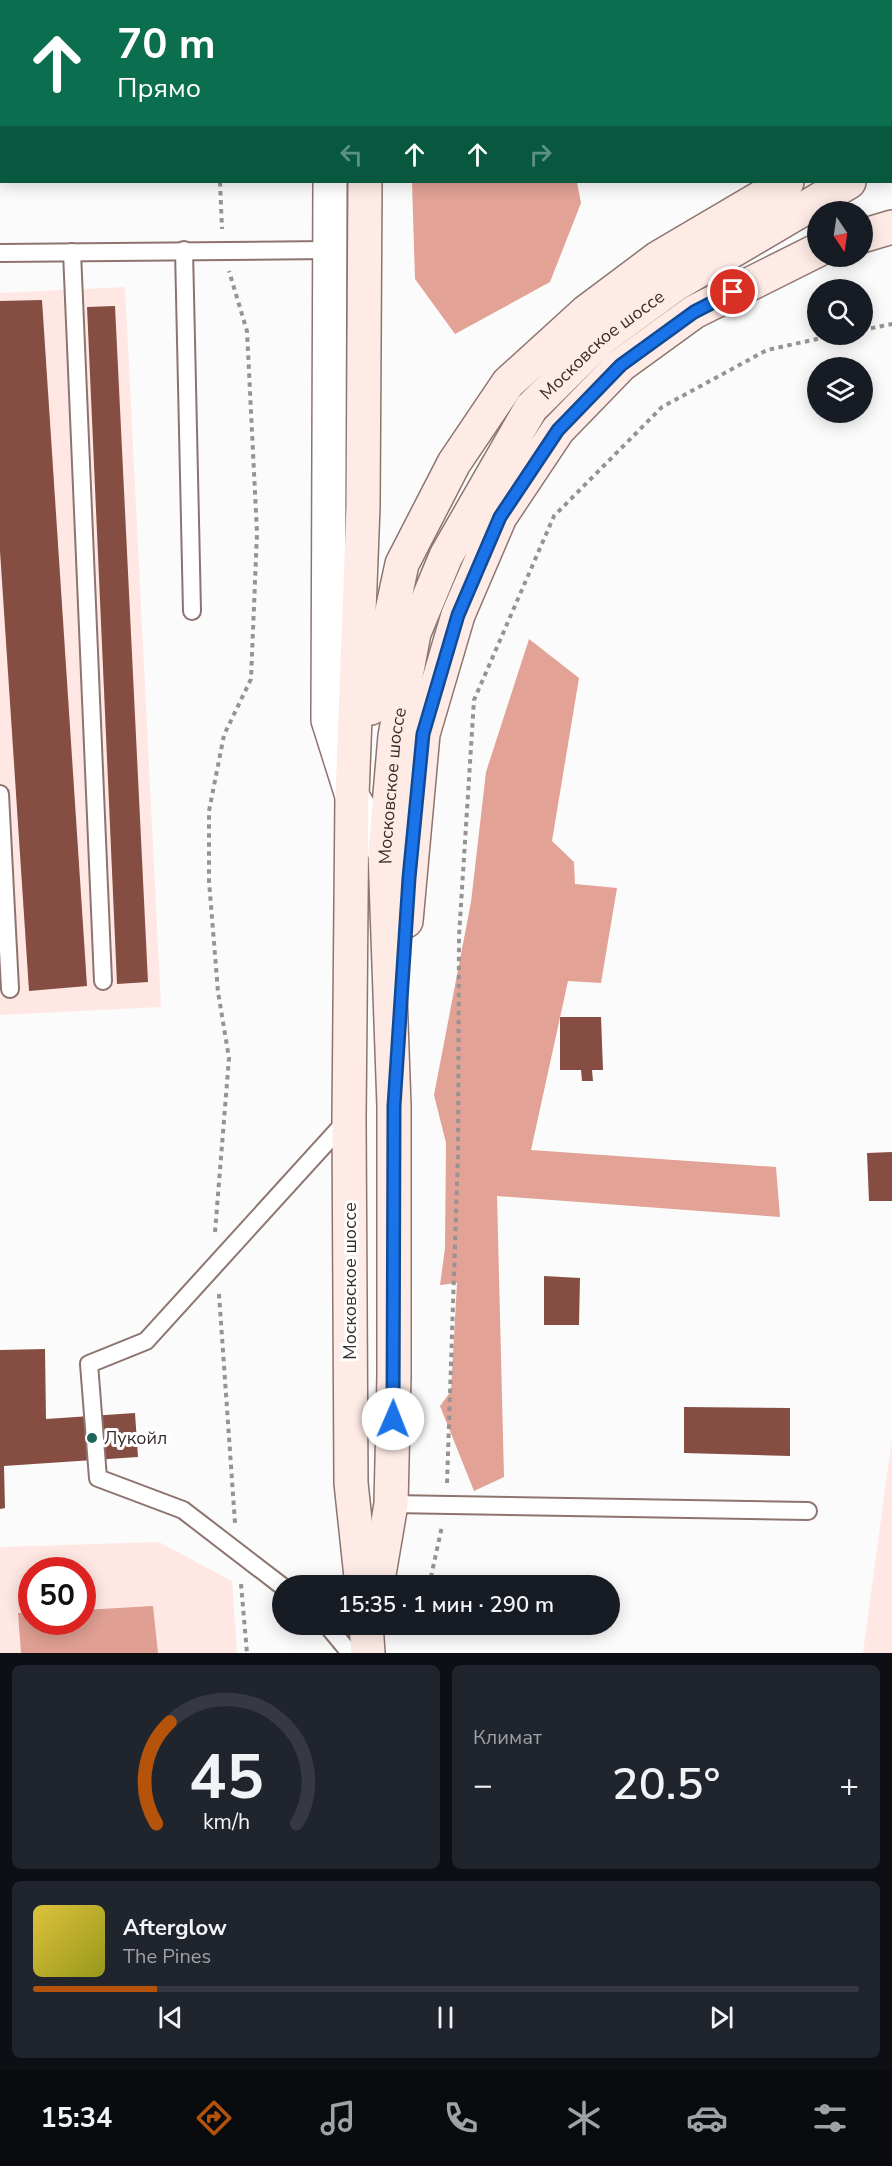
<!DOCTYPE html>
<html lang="ru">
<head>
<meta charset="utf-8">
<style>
	body { margin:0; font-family:"Nunito Sans",sans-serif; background:#20242c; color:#f1f3f6; height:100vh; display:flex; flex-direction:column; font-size:22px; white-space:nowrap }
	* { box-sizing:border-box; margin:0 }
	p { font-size:20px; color:#9ea1a6 }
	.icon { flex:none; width:33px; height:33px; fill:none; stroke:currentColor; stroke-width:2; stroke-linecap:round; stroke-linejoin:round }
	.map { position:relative; height:1653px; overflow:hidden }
	.drawer { display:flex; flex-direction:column; gap:12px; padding:12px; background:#0d0f14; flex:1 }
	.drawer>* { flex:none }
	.guide { position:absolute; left:0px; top:0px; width:892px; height:183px; box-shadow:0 3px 15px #0003; background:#0b6e4f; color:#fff; overflow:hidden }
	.needle { width:39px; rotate:167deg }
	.controls { position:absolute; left:807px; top:201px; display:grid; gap:12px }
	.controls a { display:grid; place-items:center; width:66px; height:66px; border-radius:50%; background:#171b24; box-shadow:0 3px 15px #0003; font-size:30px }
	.speed { position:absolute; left:18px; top:1557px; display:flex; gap:12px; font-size:30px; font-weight:700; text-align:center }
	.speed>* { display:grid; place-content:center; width:78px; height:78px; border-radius:50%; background:#171b24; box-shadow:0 3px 15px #0003; line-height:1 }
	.speed .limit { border:9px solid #d22; background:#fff; color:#111 }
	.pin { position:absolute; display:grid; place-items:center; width:51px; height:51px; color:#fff; margin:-26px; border:3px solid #fff; border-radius:50%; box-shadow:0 2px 6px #0007 }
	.me { position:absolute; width:66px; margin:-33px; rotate:1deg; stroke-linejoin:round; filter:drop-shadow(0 0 4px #0008) }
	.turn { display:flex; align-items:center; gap:21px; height:126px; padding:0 18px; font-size:27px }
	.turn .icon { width:78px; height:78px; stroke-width:2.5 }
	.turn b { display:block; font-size:42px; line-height:51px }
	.lanes { display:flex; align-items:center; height:57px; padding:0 18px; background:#0003; justify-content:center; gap:30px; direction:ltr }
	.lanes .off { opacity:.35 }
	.big { font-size:45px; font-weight:600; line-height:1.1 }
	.drawer .card { flex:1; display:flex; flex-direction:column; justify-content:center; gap:9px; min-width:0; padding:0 21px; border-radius:9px; background:#20242c }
	.drawer .dial { align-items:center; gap:0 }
	.dial svg { height:156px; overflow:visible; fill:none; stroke:#363941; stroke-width:7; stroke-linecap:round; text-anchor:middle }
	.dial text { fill:#f1f3f6; stroke:none }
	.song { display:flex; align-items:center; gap:18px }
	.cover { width:72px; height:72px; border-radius:9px; background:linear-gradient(135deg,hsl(50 70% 55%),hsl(60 70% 35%)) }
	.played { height:6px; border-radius:3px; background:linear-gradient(90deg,#b45309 15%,#363941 15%) }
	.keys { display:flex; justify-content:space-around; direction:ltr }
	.heat { display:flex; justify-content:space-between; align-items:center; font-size:33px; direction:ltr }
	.drawer .tiles { flex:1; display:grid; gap:12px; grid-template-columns:1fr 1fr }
	.card:last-child { grid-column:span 2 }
	.trip { position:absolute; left:272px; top:1575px; width:348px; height:60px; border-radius:30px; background:#171b24; box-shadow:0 3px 15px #0003; font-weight:600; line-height:60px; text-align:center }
	.menu { display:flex; height:96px; justify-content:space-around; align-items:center; background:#090b0e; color:#9ea1a6 }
	.menu .icon { width:42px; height:42px }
	.menu .active { color:#b45309 }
	.menu b { font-size:27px; color:#f1f3f6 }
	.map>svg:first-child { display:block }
</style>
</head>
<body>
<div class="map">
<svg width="892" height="1653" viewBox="0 0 892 1653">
	<rect width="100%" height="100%" fill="#fbfbfb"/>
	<g fill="#ffe8e3" fill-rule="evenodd">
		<polygon points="125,287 161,1007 0,1015 0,293"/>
		<polygon points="892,1440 892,1653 863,1653 888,1467"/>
		<path d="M159,1542L232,1581L237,1653H0V1547ZM32,1570H82V1622H32Z"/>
	</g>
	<g fill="#e2a295">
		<polygon points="412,182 577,182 581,203 550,282 455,334 415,279"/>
		<polygon points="529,639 579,678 552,841 574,862 575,884 617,888 601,983 568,981 531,1150 776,1167 780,1217 497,1196 504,1477 474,1491 440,1406 451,1391 457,1283 440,1285 445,1248 446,1143 434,1095 471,902 486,772"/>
	</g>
	<polygon fill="#df9f92" points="153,1606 158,1653 21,1653 18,1613 31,1612 32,1622 82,1622 83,1610"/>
	<g fill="#864e42">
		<polygon points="42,300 87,986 29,991 0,551 0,301"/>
		<polygon points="115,306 148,982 117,984 87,307"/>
		<polygon points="560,1017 601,1017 603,1070 592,1070 593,1081 582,1081 581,1070 560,1070"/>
		<polygon points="892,1152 892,1201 869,1201 867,1153"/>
		<polygon points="544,1276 580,1278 579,1325 544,1325"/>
		<polygon points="45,1349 46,1419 135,1413 138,1457 4,1466 5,1508 0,1509 0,1350"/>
		<polygon points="684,1407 790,1408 790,1456 684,1453"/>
	</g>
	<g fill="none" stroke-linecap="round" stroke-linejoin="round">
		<defs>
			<g id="lane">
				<polyline points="184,250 192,611"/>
				<polyline points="72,252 103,981"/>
				<polyline points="0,253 330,250"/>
				<polyline points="0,794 10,989"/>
				<polyline points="391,1504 808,1511"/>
				<polyline points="282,1586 183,1510 98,1478 89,1364 146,1341 346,1121"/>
				<polyline points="326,1624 350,1653"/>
			</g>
			<g id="street">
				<polyline points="329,0 329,2"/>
				<polyline points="330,182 328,720 352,796 385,852"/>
			</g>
			<g id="secondary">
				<polyline points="366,2 366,0"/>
				<polyline points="891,114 892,113"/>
				<polyline points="891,155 892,154"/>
				<polyline points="862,236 892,227"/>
				<polyline points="371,708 402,564 454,463 508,383 586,312 658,258 787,182"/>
				<polyline points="406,921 423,734 458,615 500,517 558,430 621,365 694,312 818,250"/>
				<polyline points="362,1586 351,1483 349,1119 352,796 363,506 365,182"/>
				<path id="s1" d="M377,1586L391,1504L394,1376V1106L385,852L395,736L414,633L446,556L531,408L601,339L676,284L849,182"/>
				<polyline points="366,1624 368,1653"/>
			</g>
		</defs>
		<use href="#lane" stroke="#8d746f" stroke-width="20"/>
		<use href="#street" stroke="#8d746f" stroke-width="36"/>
		<use href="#secondary" stroke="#8d746f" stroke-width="36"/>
		<g stroke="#989392" stroke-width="4" stroke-dasharray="4.5 4.5" stroke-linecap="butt">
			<polyline points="215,0 215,2"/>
			<polyline points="220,182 222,229"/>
			<polyline points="862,330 892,324"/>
			<polyline points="215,1232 229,1058 218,992 209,881 209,811 224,735 251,679 257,533 247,331 229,271"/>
			<polyline points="219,1294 235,1523"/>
			<polyline points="447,1483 458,1155 459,936 474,700 554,516 662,407 767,350 840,334"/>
			<polyline points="241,1584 247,1653"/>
			<polyline points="429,1586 442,1526"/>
			<polyline points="420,1627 420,1624"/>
		</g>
		<use href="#lane" stroke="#fff" stroke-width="16"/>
		<use href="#street" stroke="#fff" stroke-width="33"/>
		<use href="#secondary" stroke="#feebe6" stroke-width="33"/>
	</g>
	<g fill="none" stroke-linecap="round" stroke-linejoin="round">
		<defs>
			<polyline id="route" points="393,1419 394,1106 409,878 423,734 458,615 500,517 558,430 621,365 694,312 733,292"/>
		</defs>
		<use href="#route" stroke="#114b97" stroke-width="15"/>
		<use href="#route" stroke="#1a73e8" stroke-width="10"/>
	</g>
	<circle fill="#1d665c" stroke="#fff" stroke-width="2" cx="92" cy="1438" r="6"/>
	<g text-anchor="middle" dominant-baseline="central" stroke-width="6" stroke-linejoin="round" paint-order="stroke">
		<g font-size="18" fill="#382e2b" stroke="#fff">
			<text stroke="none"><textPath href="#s1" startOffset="1306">Московское шоссе</textPath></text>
			<text stroke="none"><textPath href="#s1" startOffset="802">Московское шоссе</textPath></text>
			<text transform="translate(350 1281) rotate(-90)">Московское шоссе</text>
		</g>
		<g font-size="18" fill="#382e2b" stroke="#fff" text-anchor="start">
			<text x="104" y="1438">Лукойл</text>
		</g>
	</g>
</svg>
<div class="controls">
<a><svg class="needle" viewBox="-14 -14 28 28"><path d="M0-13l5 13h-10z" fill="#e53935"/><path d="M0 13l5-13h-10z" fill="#9ea1a6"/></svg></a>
<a><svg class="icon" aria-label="search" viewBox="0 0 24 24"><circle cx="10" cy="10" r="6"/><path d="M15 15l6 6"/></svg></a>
<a><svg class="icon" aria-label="layers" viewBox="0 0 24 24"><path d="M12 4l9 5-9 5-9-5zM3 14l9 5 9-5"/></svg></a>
</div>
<div class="speed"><div class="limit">50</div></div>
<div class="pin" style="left:733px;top:292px;background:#d93025"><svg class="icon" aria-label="arrive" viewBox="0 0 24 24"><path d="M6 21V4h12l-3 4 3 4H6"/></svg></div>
<svg class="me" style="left:393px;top:1419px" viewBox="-20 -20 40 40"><circle r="19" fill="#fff"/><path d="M0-13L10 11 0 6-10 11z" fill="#1a73e8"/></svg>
<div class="trip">15:35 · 1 мин · 290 m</div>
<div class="guide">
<div class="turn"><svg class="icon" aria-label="ahead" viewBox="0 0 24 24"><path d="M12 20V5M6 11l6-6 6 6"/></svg><div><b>70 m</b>Прямо</div></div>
<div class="lanes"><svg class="icon off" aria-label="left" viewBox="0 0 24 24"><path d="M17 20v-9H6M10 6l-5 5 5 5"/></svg><svg class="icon" aria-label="ahead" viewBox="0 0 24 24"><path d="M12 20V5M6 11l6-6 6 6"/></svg><svg class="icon" aria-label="ahead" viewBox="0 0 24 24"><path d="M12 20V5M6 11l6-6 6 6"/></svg><svg class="icon off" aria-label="right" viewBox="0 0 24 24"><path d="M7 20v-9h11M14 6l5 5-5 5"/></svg></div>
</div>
</div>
<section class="drawer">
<div class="tiles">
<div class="card dial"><svg viewBox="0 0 100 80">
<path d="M14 69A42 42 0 1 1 86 69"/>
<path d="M14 69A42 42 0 0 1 21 17" stroke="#b45309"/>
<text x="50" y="56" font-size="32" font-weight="700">45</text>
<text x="50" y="72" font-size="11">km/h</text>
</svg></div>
<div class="card"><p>Климат</p>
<div class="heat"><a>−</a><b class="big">20.5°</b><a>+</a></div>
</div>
<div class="card">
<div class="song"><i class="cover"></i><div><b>Afterglow</b><p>The Pines</p></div></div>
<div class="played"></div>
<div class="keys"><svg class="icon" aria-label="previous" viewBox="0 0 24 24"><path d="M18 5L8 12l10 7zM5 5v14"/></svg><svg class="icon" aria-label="pause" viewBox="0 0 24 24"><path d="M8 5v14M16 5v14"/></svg><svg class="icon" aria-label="next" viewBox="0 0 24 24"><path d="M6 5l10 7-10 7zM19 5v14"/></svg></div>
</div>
</div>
</section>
<nav class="menu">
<b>15:34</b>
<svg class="icon active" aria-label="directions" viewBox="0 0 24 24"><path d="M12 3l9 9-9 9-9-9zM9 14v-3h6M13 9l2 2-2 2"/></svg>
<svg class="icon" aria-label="music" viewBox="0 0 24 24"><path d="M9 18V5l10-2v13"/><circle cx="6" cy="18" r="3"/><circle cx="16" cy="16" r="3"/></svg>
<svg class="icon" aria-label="phone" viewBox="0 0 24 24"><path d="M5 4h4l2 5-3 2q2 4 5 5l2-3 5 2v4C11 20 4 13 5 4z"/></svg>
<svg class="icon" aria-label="climate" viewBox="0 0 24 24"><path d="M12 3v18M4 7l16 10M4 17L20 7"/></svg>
<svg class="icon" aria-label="car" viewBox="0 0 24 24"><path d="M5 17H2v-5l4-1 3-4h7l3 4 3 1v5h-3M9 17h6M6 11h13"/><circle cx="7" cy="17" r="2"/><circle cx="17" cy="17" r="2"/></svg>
<svg class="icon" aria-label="filters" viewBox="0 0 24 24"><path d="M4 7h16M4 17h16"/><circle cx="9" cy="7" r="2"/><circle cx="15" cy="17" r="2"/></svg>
</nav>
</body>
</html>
